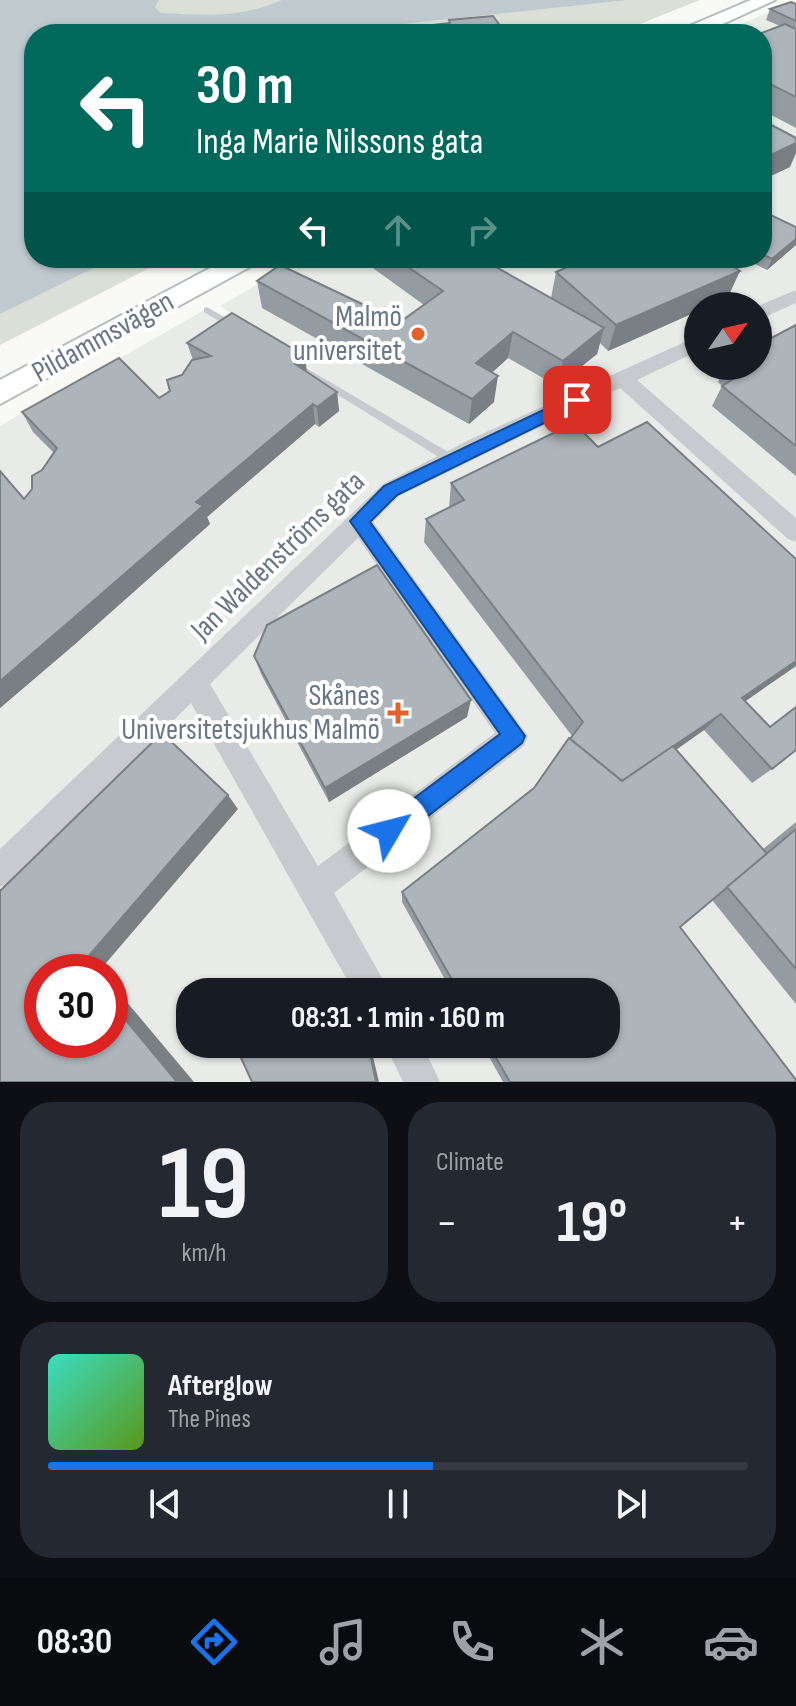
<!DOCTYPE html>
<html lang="en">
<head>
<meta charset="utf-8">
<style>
	body { margin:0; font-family:"Sofia Sans Condensed",sans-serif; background:#242831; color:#f1f3f6; height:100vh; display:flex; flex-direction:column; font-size:30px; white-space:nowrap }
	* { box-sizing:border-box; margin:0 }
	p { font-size:26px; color:#9ea1a6 }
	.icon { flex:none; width:44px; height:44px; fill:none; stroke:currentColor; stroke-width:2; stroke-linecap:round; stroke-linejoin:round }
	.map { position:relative; height:1082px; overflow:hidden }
	.side { display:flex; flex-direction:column; gap:20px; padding:20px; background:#0d0f14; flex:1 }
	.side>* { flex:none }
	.hud { position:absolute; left:24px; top:24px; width:748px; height:244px; border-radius:32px; box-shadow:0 2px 6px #0004; background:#00695c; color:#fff; overflow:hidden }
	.needle { width:52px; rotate:56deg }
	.controls { position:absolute; left:684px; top:292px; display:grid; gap:16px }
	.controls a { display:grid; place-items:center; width:88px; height:88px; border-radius:50%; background:#171b24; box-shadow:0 2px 6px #0004; font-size:40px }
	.speed { position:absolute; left:24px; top:954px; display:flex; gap:16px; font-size:40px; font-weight:700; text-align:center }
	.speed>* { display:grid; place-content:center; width:104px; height:104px; border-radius:50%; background:#171b24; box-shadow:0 2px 6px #0004; line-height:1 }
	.speed .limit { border:12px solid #d22; background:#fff; color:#111 }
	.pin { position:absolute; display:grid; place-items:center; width:68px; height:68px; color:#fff; margin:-34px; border-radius:16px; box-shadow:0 4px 12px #0006 }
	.me { position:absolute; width:88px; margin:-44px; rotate:53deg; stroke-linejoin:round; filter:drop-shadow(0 0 6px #0008) }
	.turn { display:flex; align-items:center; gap:28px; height:168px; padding:0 40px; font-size:36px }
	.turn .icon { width:104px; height:104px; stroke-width:2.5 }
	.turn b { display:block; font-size:56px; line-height:68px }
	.lanes { display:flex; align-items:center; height:76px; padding:0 40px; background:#0003; justify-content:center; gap:40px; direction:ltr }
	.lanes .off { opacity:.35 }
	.big { font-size:60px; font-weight:700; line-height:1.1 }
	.side .tile { flex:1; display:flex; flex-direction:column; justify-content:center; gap:12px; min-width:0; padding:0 28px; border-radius:32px; background:#242831 }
	.side .dial { align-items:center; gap:0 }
	.dial b { font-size:104px; line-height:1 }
	.song { display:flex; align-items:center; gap:24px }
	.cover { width:96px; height:96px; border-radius:12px; background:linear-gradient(135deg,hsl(170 70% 55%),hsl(90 70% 35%)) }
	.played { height:8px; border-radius:4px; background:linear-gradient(90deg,#1a73e8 55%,#363941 55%) }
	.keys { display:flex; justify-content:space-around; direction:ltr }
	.heat { display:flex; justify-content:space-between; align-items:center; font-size:44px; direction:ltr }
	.side .tiles { flex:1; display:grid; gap:20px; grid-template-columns:1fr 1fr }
	.tile:last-child { grid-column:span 2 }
	.trip { position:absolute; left:176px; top:978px; width:444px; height:80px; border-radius:32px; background:#171b24; box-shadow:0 2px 6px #0004; font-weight:700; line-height:80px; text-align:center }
	.menu { display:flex; height:128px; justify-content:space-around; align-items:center; background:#090b0e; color:#9ea1a6 }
	.menu .icon { width:56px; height:56px }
	.menu .current { color:#1a73e8 }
	.menu b { font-size:36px; color:#f1f3f6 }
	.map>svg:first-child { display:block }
</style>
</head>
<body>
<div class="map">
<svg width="796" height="1082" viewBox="0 0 796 1082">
	<rect width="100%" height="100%" fill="#f9f9f6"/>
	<path fill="#e9ebe9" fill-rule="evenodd" d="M784,6L796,11V1082H0V426L203,311L407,436L220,306L304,258H762V34H717ZM698,306H758V366H698ZM42,972H110V1040H42ZM190,992H606V1044H190Z"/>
	<polygon fill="#dae0d7" points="0,0 700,0 615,34 34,34 34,258 169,258 0,345"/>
	<path fill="#bfc9ce" d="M0,0H159L155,7L161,13C208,15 237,19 282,0H627L308,34L270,30L250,34H34V258H114L0,314Z"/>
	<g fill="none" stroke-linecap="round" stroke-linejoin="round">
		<defs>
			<g id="secondary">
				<polygon points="751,0 775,0 701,34 677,34 680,30"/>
				<polygon points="229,258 261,258 257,263 0,404 0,380"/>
			</g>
		</defs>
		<use href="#secondary" stroke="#b7bcc1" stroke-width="4"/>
		<g fill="#c7cace" fill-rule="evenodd">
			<polygon points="207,307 240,326 240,330 234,330 204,312 204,308"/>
			<polygon points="293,360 455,456 457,459 455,462 447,462 289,365 289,361"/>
		</g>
		<g fill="#c7cace" fill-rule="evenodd">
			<polygon points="796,290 796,303 758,320 758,306"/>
			<path d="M698,336V351L637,380L796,518V542L788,539L620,388L399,496L373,522L528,736L524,746L334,893L390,992H354L191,703L11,882L0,887V849L383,484L471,439ZM358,538L495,733L318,866L210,684Z"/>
			<polygon points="385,1044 422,1044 440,1082 403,1082"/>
		</g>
		<use href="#secondary" fill="#fff" fill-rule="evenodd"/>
	</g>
	<g fill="#959ca1">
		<polygon points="796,4 796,128 762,110 762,34 780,26 766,20 770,9"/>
		<polygon points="449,20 501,27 501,34 432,34 432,25 449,23"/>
		<polygon points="762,120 790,167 762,180"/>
		<polygon points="762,211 796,227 796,245 767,270 743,258 762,258"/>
		<polygon points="370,258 480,258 551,298 556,272 567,267 552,258 720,258 728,297 698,306 698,311 608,351 600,343 597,354 557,386 508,358 492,373 494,402 469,424 262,308 257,281 400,322 424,305 370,266"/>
		<polygon points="796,325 796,476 712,406 722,386 718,382 726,366 758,366"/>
		<polygon points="187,343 305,356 307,372 337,392 339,411 319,427 315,424 207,517 210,524 75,644 0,708 0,471 24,499 32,489 42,470 54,453 33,432 22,412 159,398 170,391 193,360"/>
		<polygon points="598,447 796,559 796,666 745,701 772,769 752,783 704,730 676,750 763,849 796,822 796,1004 712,900 680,927 796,1082 503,1082 482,1044 606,1044 606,992 452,992 402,902 402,892 534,788 572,736 424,542 426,519 449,508 451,483"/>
		<polygon points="254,656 467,717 329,802 261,674"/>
	</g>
	<g fill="#797f83">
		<polygon points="501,27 501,34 485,34 495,28"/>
		<polygon points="477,30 477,34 438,34"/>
		<polygon points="796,143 796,153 790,167 762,180 762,169 767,157"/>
		<polygon points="796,239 796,245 767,270 772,259"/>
		<polygon points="740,271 728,297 708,306 698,306 698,311 608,351 616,325"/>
		<polygon points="604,328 597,354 557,386 563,361"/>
		<polygon points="513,332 508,358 473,389 476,363"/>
		<polygon points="305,356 307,376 295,364"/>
		<polygon points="498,376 494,402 469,424 472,399"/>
		<polygon points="337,392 339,411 319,427 317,407"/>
		<polygon points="313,404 315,424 207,517 210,524 75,644 0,708 0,681 196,502"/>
		<polygon points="796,661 796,666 724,716 742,698"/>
		<polygon points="471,700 467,717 329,802 325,788"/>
		<polygon points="721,714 704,730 607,798 619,784"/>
		<polygon points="228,795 238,809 100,970 101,972 85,972 80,966"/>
		<polygon points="110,982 194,1082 177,1082 110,1001"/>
		<polygon points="368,1044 370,1044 379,1082 376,1082"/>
	</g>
	<g fill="#adb5bb" stroke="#797f83" stroke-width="2">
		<polygon points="791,2 796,4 796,21 770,9"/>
		<polygon points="493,16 501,27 495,28 498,32 481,34 477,30 438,34 432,25 450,23 449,20"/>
		<polygon points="785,24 796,29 796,97 762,80 762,34 759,34"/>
		<polygon points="515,29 519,34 508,34 505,31"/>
		<polygon points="762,120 796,138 796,143 767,157 762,154"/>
		<polygon points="762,211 796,227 796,239 772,259 762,254"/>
		<polygon points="395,258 480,258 604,328 563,361 513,332 476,363 498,376 472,399 257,281 280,265 400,322 443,291"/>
		<polygon points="587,258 720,258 740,271 616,325 556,272"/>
		<polygon points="232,313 305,356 295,364 337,392 317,407 313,404 196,502 203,506 62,628 0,681 0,471 24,499 32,489 32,476 42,470 57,448 22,412 119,358 159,398 170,391 167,380 182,375 192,360 211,356 187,343"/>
		<polygon points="796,325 796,446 722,386 741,374 732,366 758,366 758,345"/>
		<polygon points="647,422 796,559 796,661 742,698 770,727 796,707 796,750 772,769 721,714 622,781 570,739 583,722 426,519 464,500 451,483 574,423 598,447"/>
		<polygon points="377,565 471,700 325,788 254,656 267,625"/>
		<polygon points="162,733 228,795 80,966 85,972 42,972 42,1040 110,1040 110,1001 177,1082 0,1082 0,891"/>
		<polygon points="569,738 622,781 673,746 767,854 680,927 796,1080 796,1082 510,1082 488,1044 606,1044 606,992 459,992 402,892 534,788"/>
		<polygon points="796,829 796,969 727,887"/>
		<polygon points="245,1044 368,1044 376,1082 252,1082 237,1049"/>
	</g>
	<polygon fill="#1a73e8" stroke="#114b97" stroke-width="2" points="577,394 585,400 583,404 397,495 370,522 525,736 522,743 397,840 389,843 381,840 377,831 381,823 500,734 350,521 384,486"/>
	<g fill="#e3622c" stroke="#fff" stroke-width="3">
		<circle cx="418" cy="334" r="8"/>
		<path d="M394 701h8v8h8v8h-8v8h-8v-8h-8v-8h8z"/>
	</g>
	<g text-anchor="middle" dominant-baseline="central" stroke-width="8" stroke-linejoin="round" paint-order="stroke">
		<g font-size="30" fill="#687787" stroke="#fff" text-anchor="end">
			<text x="402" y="317">Malmö<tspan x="402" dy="34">universitet</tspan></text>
			<text x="380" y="696">Skånes<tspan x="380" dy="34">Universitetsjukhus Malmö</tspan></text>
		</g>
		<g font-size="30" fill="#687787" stroke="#fff">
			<text transform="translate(103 337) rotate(-29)">Pildammsvägen</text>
			<text transform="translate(278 556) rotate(-44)">Jan Waldenströms gata</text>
		</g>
	</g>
</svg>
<div class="controls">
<a><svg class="needle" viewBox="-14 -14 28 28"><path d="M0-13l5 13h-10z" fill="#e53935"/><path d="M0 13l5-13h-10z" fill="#9ea1a6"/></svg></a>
</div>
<div class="speed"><div class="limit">30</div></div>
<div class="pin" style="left:577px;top:400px;background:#d93025"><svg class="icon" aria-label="arrive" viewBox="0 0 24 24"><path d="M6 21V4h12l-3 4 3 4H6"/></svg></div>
<svg class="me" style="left:389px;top:831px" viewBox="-20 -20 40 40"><circle r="19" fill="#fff"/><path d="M0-13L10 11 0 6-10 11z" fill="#1a73e8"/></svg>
<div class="trip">08:31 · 1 min · 160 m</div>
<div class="hud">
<div class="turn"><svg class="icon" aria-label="left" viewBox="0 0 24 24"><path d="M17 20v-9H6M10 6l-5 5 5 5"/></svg><div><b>30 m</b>Inga Marie Nilssons gata</div></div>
<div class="lanes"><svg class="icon" aria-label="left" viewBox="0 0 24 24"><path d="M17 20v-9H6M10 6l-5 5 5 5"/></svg><svg class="icon off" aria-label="ahead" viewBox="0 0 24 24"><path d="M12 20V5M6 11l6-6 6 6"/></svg><svg class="icon off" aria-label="right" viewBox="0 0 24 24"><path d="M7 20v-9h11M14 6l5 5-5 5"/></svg></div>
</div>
</div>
<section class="side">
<div class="tiles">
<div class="tile dial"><b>19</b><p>km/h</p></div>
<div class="tile"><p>Climate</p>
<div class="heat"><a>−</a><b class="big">19°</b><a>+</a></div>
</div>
<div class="tile">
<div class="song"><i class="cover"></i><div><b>Afterglow</b><p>The Pines</p></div></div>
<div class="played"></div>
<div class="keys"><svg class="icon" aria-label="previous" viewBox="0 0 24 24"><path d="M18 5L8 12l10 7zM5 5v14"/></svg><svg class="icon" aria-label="pause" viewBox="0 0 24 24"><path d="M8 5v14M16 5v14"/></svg><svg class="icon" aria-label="next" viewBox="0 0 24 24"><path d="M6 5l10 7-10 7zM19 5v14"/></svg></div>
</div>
</div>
</section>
<nav class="menu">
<b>08:30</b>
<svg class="icon current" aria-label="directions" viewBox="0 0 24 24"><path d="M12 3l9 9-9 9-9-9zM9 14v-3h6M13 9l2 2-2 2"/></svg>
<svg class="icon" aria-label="music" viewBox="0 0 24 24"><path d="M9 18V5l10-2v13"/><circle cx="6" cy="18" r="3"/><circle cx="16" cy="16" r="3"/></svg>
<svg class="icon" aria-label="phone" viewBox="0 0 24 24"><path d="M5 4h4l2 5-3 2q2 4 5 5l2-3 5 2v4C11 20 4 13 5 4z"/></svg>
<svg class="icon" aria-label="climate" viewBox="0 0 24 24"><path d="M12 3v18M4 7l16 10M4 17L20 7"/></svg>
<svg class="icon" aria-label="car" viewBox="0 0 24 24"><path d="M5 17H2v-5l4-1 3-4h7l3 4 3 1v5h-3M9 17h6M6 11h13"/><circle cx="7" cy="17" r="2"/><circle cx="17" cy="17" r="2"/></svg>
</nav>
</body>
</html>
